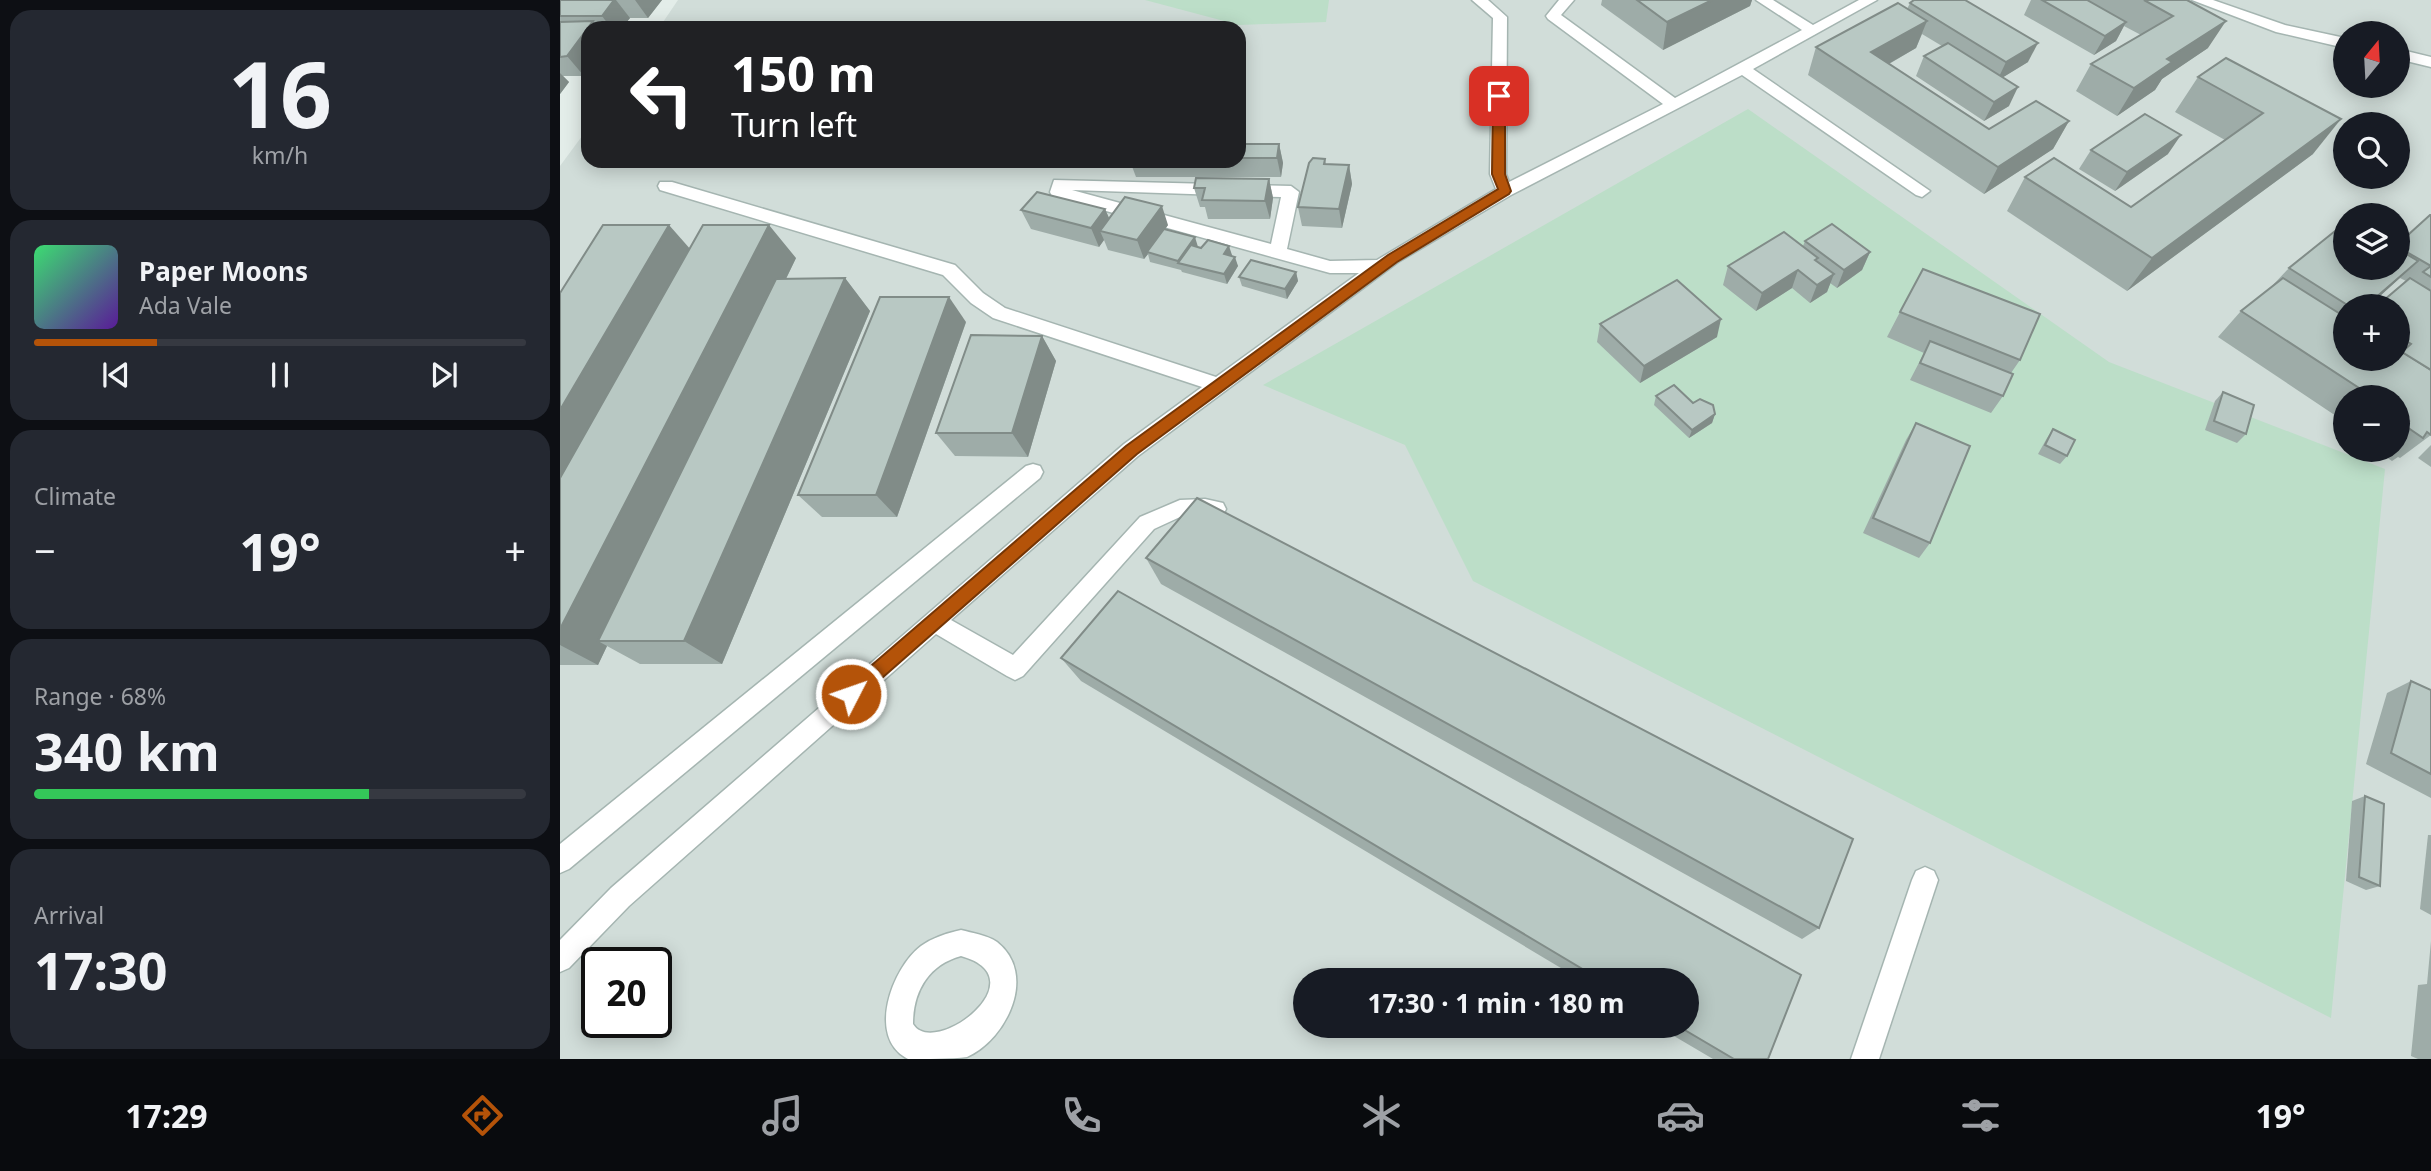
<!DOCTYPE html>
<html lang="en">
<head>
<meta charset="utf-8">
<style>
	body { margin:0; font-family:"Noto Sans",sans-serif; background:#242831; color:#f1f3f6; height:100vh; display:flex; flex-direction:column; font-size:26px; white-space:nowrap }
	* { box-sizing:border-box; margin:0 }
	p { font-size:23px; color:#9ea1a6 }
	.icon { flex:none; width:38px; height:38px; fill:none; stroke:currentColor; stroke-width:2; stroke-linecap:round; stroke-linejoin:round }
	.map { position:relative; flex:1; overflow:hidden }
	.side { display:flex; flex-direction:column; gap:10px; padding:10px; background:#0d0f14; width:560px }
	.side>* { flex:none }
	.top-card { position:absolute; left:21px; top:21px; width:665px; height:147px; border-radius:21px; box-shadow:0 4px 18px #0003; background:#202124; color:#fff; overflow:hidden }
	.needle { width:46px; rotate:18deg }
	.tools { position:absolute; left:1773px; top:21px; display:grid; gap:14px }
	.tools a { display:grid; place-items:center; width:77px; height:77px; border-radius:50%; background:#171b24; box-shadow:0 4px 18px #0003; font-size:35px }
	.speed { position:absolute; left:21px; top:947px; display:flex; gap:14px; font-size:35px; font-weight:700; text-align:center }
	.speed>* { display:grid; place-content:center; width:91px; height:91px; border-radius:50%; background:#171b24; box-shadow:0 4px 18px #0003; line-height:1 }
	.speed .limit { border:4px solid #111; border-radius:10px; background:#fff; color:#111 }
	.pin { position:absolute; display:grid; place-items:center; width:60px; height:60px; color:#fff; margin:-30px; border-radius:14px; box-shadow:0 4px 10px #0006 }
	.me { position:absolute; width:77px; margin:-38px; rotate:49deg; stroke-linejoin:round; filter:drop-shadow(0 0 5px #0008) }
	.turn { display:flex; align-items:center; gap:24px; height:147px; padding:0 35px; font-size:32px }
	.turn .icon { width:91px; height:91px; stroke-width:2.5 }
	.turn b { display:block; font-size:49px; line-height:60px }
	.big { font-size:52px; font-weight:700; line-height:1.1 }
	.side .card { flex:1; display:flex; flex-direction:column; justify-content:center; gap:10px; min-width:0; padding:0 24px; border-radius:21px; background:#242831 }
	.side .dial { align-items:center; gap:0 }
	.dial b { font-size:91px; line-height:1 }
	.song { display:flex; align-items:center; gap:21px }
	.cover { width:84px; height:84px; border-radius:10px; background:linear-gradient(135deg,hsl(140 70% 55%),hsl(270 70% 35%)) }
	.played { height:7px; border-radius:4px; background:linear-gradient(90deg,#b45309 25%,#363941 25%) }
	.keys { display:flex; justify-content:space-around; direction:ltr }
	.heat { display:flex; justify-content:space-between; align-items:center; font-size:38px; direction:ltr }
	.charge { height:10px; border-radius:5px; background:linear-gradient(90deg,#34c759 68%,#363941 0) }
	.trip { position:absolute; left:733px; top:968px; width:406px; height:70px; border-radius:35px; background:#171b24; box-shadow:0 4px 18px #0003; font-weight:700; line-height:70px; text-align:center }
	.dock { display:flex; height:112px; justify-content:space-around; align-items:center; background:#090b0e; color:#9ea1a6 }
	.dock .icon { width:49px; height:49px }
	.dock .on { color:#b45309 }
	.dock b { font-size:32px; color:#f1f3f6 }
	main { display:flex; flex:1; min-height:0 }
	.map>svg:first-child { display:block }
</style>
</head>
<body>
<main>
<section class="side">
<div class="card dial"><b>16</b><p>km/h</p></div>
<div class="card">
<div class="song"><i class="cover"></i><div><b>Paper Moons</b><p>Ada Vale</p></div></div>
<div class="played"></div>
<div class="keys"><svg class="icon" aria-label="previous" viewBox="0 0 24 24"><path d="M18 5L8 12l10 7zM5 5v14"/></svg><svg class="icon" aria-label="pause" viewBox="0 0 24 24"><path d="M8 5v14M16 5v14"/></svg><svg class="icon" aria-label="next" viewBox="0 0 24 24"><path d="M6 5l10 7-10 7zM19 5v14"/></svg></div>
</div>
<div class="card"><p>Climate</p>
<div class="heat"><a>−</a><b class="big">19°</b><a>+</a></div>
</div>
<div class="card"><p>Range · 68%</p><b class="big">340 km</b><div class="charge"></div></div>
<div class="card"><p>Arrival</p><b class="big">17:30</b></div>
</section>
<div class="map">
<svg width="1871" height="1059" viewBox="0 0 1871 1059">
	<rect width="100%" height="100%" fill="#e3ede9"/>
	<path fill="#d1ddd9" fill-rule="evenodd" d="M118,0H1871V1059H0V166L28,128V161H679V28H99ZM1785,33H1838V86H1785ZM1785,124H1838V177H1785ZM1785,215H1838V268H1785ZM1785,306H1838V359H1785ZM1785,397H1838V450H1785ZM37,962H96V1022H37ZM746,980H1127V1026H746Z"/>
	<g fill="#bcdec8">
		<polygon points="585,0 769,0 766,22 679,25"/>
		<polygon points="1188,109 1549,362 1825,469 1771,1018 913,581 845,445 703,385"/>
	</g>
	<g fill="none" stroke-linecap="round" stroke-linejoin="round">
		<defs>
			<g id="minor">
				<path d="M912,0H928L947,17L946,174L949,182L1103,104L988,19L986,16L999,0H1014L1001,15L1115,98L1242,30L1196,0H1213L1253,25L1299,0H1317L1193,69L1370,191L1362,197L1356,195L1182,75L951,195L838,262L578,456L391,620L453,655L580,517L620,500L645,499L663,503L666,509L663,515L656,518L620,517L594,529L463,676L455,680L447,676L376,634L69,906L9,968L0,972V940L51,888L564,444L642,387L433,318L411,303L383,275L100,190L98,186L100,182H112L395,265L423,293L445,308L656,377L799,273H770L492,196L490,192L494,180L731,186L739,192L727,249L770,261L817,260L936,189L930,174L933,18ZM512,190L721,197L711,244Z"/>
				<polygon points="1632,0 1653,0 1725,25 1785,38 1785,48 1716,32"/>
				<polygon points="1838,49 1871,57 1871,67 1838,59"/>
				<polygon points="473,464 480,466 483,472 480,478 9,869 0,873 0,844 466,466"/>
				<polygon points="1365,867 1374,871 1378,880 1319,1059 1291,1059 1352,880 1356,871"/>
				<path d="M401,930C412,933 427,935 437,942C478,974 447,1039 407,1057C392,1059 365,1059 348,1059C306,1038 332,968 361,946C372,938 387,933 401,930ZM401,956C481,978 374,1059 353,1024C353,992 368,965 401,956Z"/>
			</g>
		</defs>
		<use href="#minor" stroke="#a5b5b1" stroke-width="3"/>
		<use href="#minor" fill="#fff" fill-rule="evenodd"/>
	</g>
	<g fill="#9eaca8" fill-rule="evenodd">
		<polygon points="0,0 102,0 88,18 70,18 62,28 28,28 24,76 3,76 9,82 0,94"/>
		<polygon points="1042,0 1192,0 1190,6 1103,50 1041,5"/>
		<polygon points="1471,0 1627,0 1648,48 1602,79 1595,90 1557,116 1516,91 1531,64 1581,35 1564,26 1556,41 1534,55 1464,15"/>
		<polygon points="1350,3 1468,62 1443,77 1449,106 1424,121 1356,76 1364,56 1382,46 1362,34 1356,48 1329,64 1429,129 1509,121 1493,149 1424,194 1248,75 1256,47 1347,9"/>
		<polygon points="1666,58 1753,154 1567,291 1447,211 1465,177 1571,207 1665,140 1615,112 1638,77"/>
		<polygon points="679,144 719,144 723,163 721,177 576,177 570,161 679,161"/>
		<polygon points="1531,150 1608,154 1555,191 1519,169"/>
		<polygon points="765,159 766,164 789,165 792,184 782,228 742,226 738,207"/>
		<polygon points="709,179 713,198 710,219 648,219 645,207 640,207 634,188"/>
		<polygon points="545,209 549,218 608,225 605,229 638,247 672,255 678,266 667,284 622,272 621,270 590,262 588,254 584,259 548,250 544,240 539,247 471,229 461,210"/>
		<path d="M1871,215V435L1840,458L1838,457L1832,461L1816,450H1838V397H1785V422L1658,337L1681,311L1711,287L1729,268H1838V244ZM1840,278L1846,281L1838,306V359H1785V306H1809Z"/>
		<polygon points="1245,241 1310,252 1302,270 1277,288 1270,283 1267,292 1250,303 1232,288 1196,311 1163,285 1168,266 1243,246"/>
		<polygon points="130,249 236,258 226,279 285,278 310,311 162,664 80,664 47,646 38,665 0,665 0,293"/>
		<polygon points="736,272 738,281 727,299 682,286 679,277"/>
		<polygon points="1340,312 1460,360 1451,373 1443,396 1431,413 1350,380 1364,353 1327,337"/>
		<polygon points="406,322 337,517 262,517 238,495"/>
		<polygon points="1040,324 1157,337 1080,383 1037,342"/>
		<polygon points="482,336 496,361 468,457 395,456 376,433"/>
		<polygon points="1663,392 1686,434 1677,443 1645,430 1655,401"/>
		<polygon points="1096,396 1133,403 1155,414 1152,423 1129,438 1094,405"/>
		<polygon points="1356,423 1370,543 1359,558 1303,533 1346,440"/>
		<polygon points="1493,429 1507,456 1500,464 1478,454 1487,438"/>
		<polygon points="1871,445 1871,467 1858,458"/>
		<polygon points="586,558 1259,928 1242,939 601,584"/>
		<polygon points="558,591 1241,975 1208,1059 1153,1059 1097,1026 1127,1026 1127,980 1021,980 521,681 501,658"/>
		<polygon points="1851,681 1869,690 1871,689 1871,798 1806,764 1827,693"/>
		<polygon points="1805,796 1820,886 1806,890 1786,881 1792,801"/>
		<polygon points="1868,835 1871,835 1871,915 1860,909"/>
		<polygon points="1871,941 1871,1059 1858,1059 1851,1056 1858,985 1867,984"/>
	</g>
	<g fill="#818c88">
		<polygon points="54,0 56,0 70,18 62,28 51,28 42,16"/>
		<polygon points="75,0 102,0 88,18"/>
		<polygon points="1152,0 1192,0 1190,6 1103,50 1107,22"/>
		<polygon points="33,21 38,28 28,28 28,70 24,76 7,56"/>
		<polygon points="1367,21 1356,48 1304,78 1311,52"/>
		<polygon points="1666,21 1648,48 1602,79 1595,90 1557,116 1574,88 1607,59"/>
		<polygon points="1566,22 1556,41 1534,55 1545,36"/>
		<polygon points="1478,43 1468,62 1437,81 1446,62"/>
		<polygon points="0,73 9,82 0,94"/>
		<polygon points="1458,87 1449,106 1424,121 1434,102"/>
		<polygon points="1781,119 1753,154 1567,291 1592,258"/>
		<polygon points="1509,121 1493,149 1424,194 1438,167"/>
		<polygon points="1621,135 1608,154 1555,191 1567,172"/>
		<polygon points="719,144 723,163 721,177 717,158"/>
		<polygon points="789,165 792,184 782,228 779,209"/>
		<polygon points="709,179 713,198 710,219 705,201"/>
		<polygon points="602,206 608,225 589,253 587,252 588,254 584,259 577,240"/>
		<polygon points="545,209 553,227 540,231 544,240 539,247 531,228"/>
		<polygon points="109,225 139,259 0,509 0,410"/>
		<polygon points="209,225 236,258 50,641 38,641 47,646 38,665 0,645 0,629"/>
		<polygon points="635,237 638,247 625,264 618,263 618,261"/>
		<polygon points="669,246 672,255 667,263 664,254"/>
		<polygon points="1310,252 1302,270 1277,288 1284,270"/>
		<polygon points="675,257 678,266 667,284 664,274"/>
		<polygon points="1858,261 1809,306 1806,306"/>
		<polygon points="1238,270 1232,288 1196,311 1202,293"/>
		<polygon points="736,272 738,281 727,299 725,289"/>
		<polygon points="1274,274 1267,292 1250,303 1257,285"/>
		<polygon points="285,278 310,311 162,664 124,641"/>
		<polygon points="389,297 406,322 337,517 316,495"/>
		<polygon points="1161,319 1157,337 1080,383 1084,366"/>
		<polygon points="482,336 496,361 468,457 452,433"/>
		<polygon points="1155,414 1152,423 1129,438 1132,430"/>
	</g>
	<g fill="#b8c8c3" stroke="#818c88" stroke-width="2">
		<polygon points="0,0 54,0 42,16 0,16"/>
		<polygon points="1077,0 1152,0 1107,22"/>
		<polygon points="1354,0 1405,0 1478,43 1446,62 1350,3"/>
		<polygon points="1482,0 1527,0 1566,22 1545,36"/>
		<polygon points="1584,0 1627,0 1666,21 1607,59 1612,62 1574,88 1531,64 1613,16"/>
		<polygon points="1338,3 1367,21 1311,52 1429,129 1476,101 1509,121 1438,167 1256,47"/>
		<polygon points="33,21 7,56 0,57 0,22"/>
		<polygon points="1388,43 1458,87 1434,102 1364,56"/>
		<polygon points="1666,58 1781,119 1592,258 1465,177 1494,158 1571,207 1703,113 1638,77"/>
		<polygon points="1585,114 1621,135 1567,172 1531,150"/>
		<polygon points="679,144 719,144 717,158 679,158"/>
		<polygon points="753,158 765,159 764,164 789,165 779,209 738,207 749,163"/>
		<polygon points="636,178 709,179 705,201 642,200 645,188 634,188"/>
		<polygon points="477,192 545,209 531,228 461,210"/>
		<polygon points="565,197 602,206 577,240 540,231"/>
		<polygon points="1870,215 1871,215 1871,266 1838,247 1838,244"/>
		<polygon points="1785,223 1785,268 1838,268 1838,249 1858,261 1806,306 1789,306 1729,268"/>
		<polygon points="1272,224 1310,252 1284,270 1245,241"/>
		<polygon points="43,225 109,225 0,410 0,293"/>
		<polygon points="143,225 209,225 0,629 0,478"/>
		<polygon points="604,229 635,237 618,261 587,252"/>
		<polygon points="1224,232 1258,258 1255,260 1274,274 1257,285 1238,270 1202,293 1168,266"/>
		<polygon points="648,240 669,246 664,254 675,257 664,274 618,263 631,245 641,248"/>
		<polygon points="691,260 736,272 725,289 679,277"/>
		<polygon points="1871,266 1871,277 1863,272"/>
		<polygon points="1363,269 1480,314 1460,360 1340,312"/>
		<polygon points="285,278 124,641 38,641 216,279"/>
		<polygon points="1723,278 1785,317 1785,359 1838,359 1838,349 1871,370 1871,435 1867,432 1863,438 1844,425 1849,421 1838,413 1838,397 1813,397 1681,311"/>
		<polygon points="1850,278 1871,291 1871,370 1842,352 1851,344 1838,336 1838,306 1817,306"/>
		<polygon points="1117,280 1161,319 1084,366 1040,324"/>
		<polygon points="320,297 389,297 316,495 238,495"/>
		<polygon points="411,335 482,336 452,433 376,433"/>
		<polygon points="1370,341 1453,374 1443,396 1360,363"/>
		<polygon points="1114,385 1133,403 1140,399 1153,405 1155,414 1132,430 1096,396"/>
		<polygon points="1663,392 1694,405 1686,434 1654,421"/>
		<polygon points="1356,423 1410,446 1370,543 1313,518"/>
		<polygon points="1493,429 1515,440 1507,456 1485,445"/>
		<polygon points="637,498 1293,839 1259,928 586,558"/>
		<polygon points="558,591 1241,975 1208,1059 1174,1059 1118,1026 1127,1026 1127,980 1041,980 501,658"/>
		<polygon points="1851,681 1871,690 1871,774 1831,753"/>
		<polygon points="1805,796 1824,804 1820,886 1799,877"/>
	</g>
	<polygon fill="#b45309" stroke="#753606" stroke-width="2" points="939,92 945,96 945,174 951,191 949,194 837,262 577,454 297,700 291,703 284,700 282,694 284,689 566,446 828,255 938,189 932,174 933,96"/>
</svg>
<div class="tools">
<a><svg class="needle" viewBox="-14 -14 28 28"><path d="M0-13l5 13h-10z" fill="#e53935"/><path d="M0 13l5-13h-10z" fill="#9ea1a6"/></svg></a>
<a><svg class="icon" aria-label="search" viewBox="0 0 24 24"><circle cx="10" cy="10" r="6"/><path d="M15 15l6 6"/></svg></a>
<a><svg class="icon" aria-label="layers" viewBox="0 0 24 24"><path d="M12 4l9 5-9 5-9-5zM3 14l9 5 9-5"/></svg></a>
<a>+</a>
<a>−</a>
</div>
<div class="speed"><div class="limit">20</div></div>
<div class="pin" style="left:939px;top:96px;background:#d93025"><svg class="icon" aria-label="arrive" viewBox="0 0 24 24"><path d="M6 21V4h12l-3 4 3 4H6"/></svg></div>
<svg class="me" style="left:291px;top:694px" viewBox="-20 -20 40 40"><circle r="17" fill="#b45309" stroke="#fff" stroke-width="3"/><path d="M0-11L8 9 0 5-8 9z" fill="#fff"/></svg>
<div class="trip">17:30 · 1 min · 180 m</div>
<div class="top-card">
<div class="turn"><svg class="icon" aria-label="left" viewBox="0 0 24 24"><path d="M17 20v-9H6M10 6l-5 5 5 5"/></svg><div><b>150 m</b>Turn left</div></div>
</div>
</div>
</main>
<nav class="dock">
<b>17:29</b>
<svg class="icon on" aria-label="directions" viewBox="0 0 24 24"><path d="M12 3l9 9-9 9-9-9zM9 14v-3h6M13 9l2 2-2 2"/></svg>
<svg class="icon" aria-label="music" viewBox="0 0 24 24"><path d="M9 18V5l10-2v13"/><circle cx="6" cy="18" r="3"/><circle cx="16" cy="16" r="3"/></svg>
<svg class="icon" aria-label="phone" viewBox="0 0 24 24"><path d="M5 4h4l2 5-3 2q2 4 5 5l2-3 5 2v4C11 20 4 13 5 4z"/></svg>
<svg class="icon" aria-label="climate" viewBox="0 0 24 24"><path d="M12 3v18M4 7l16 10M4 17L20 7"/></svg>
<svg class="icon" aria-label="car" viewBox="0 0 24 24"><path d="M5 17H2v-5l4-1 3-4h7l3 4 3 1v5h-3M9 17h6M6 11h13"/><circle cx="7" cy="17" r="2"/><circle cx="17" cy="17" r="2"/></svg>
<svg class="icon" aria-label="filters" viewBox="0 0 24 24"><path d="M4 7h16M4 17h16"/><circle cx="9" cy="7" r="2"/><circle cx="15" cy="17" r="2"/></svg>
<b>19°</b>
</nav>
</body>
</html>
